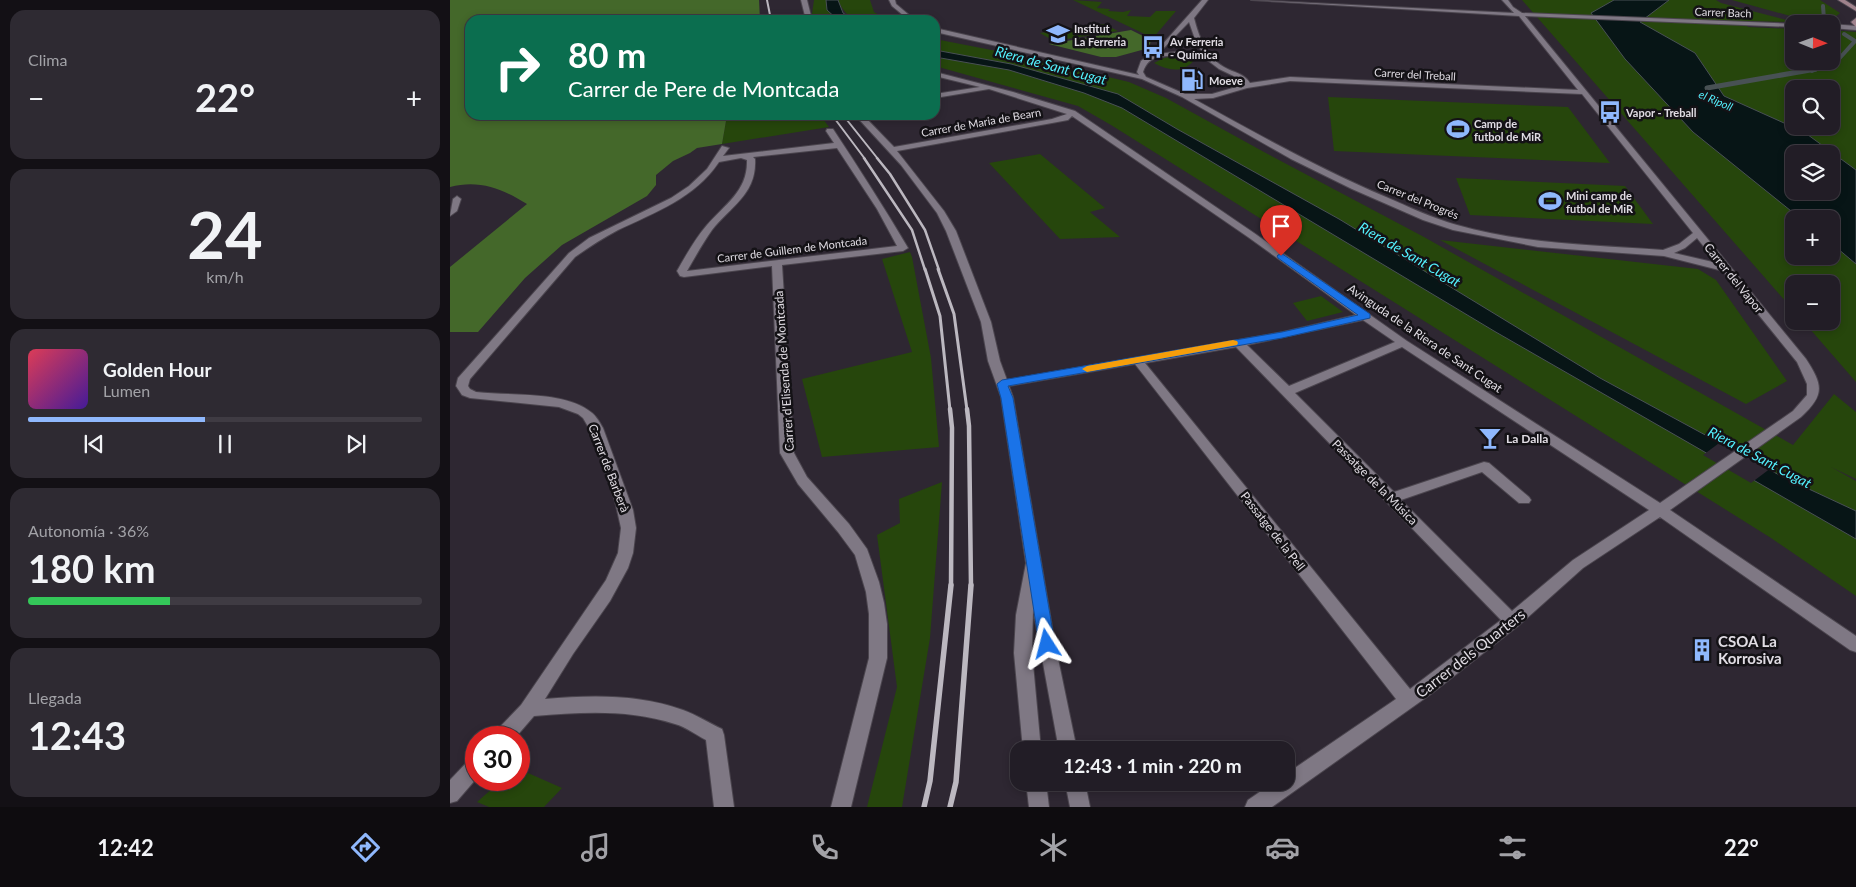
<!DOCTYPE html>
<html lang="es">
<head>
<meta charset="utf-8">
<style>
	body { margin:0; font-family:Lato,sans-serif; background:#2e2a32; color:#f1f3f6; height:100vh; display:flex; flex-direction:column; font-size:19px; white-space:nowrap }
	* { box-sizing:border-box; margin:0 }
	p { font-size:16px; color:#a2a2a7 }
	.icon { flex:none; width:28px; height:28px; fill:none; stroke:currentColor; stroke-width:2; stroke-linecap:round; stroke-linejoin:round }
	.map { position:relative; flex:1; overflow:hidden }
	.details { display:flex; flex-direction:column; gap:10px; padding:10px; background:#131015; width:450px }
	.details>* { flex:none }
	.guide { position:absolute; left:15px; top:15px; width:475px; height:105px; border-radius:15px; box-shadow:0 2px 8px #0003,0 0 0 1px #3f3b43; background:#0b6e4f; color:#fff; overflow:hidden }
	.needle { width:32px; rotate:91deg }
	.buttons { position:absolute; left:1335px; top:15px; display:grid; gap:10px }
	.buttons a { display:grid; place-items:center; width:55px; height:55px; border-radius:10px; background:#221d26; box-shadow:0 2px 8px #0003,0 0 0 1px #3f3b43; font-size:25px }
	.speed { position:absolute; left:15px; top:726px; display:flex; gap:10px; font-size:25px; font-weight:700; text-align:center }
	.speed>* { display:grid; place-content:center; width:65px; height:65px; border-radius:50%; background:#221d26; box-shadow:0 2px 8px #0003,0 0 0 1px #3f3b43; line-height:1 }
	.speed .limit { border:8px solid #d22; background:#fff; color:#111 }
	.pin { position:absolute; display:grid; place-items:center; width:42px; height:42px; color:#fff; margin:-51px -21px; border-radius:50% 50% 50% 0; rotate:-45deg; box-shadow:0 0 5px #0007 }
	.pin .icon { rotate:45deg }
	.me { position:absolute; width:55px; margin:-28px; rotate:351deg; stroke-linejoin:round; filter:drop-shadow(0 0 4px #0008) }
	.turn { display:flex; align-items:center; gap:18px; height:105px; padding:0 20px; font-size:22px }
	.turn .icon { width:65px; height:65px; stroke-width:2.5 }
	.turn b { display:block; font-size:35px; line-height:42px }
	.big { font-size:38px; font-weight:700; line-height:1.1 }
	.details .widget { flex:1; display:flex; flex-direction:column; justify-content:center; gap:8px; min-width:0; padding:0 18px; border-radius:15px; background:#2e2a32 }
	.details .dial { align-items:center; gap:0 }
	.dial b { font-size:65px; line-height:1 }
	.song { display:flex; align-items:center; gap:15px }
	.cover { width:60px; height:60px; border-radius:8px; background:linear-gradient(135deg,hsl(350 70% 55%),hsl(260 70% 35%)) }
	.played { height:5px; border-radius:2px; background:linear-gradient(90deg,#8fb8fd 45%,#3f3b43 45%) }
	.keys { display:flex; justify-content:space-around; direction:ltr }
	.heat { display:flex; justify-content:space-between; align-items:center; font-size:28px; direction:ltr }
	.charge { height:8px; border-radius:4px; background:linear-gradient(90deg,#34c759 36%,#3f3b43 0) }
	.trip { position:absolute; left:560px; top:741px; width:285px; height:50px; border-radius:15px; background:#221d26; box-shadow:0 2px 8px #0003,0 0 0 1px #3f3b43; font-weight:700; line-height:50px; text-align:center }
	.dock { display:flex; height:80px; justify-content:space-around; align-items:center; background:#0e0c0f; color:#a2a2a7 }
	.dock .icon { width:35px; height:35px }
	.dock .on { color:#8fb8fd }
	.dock b { font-size:22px; color:#f1f3f6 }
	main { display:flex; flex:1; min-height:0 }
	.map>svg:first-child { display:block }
</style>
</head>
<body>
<main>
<section class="details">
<div class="widget"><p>Clima</p>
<div class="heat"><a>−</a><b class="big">22°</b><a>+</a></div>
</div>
<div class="widget dial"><b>24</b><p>km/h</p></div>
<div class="widget">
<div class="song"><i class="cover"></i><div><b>Golden Hour</b><p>Lumen</p></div></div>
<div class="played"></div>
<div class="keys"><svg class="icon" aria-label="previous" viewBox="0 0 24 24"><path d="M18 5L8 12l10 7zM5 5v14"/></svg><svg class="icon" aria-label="pause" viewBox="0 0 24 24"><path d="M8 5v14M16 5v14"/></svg><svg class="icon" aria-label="next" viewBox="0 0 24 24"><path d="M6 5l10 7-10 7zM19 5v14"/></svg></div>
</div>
<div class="widget"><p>Autonomía · 36%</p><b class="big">180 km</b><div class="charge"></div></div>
<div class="widget"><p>Llegada</p><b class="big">12:43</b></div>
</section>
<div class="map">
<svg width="1406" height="807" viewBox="0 0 1406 807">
	<rect width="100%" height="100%" fill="#2e2732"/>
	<g fill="#26460c" fill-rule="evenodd">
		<polygon points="364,0 376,0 377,10 388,20 366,20 362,14"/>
		<path d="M388,0H420L424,12L437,20C412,20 399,25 388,0Z"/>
		<polygon points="623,0 652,2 647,8 660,9 658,11 673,12 681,10 677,16 700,17 706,11 726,11 703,38"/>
		<polygon points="1072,0 1164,0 1142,13 1175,59 1243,132 1351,219 1344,219 1344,256 1381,256 1381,243 1406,264 1406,382 1353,321 1381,321 1381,284 1344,284 1344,311"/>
		<path d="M1219,0H1266L1271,3L1344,22L1292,21L1298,27L1344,29V61H1381V30L1406,32V170L1354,132L1274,96L1245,53L1189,22ZM1344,89H1381V126H1344Z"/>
		<polygon points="1282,0 1370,0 1390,13 1378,23 1344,17"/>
		<polygon points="654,24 668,31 604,41 590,33"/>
		<polygon points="485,39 567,55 679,82 716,98 814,152 974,237 1343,445 1384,394 1406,412 1406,479 1381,467 1406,481 1406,511 1331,476 1150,378 889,219 727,129 668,94 561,64 485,50"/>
		<path d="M723,56H738L746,58C735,73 720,72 704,63L714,58Z"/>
		<polygon points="485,57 559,70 634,93 672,108 1044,331 1406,539 1406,596 1321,538 661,125 628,106 485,66"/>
		<polygon points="878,97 1118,107 1160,163 884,151"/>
		<polygon points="277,115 370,115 379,127 272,144"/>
		<polygon points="590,154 655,208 640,212 670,237 610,239 539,163"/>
		<polygon points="1006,178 1175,186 1203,224 1020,215"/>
		<polygon points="990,240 1248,269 1266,280 1337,381 1296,404"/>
		<polygon points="460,252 462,257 481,358 489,447 372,457 352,379 462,352 432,259"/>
		<polygon points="871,296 893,312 857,321 843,303"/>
		<polygon points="492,482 480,638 452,807 417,807 447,687 427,535 450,523 449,499"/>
		<polygon points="69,769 112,788 94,807 39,807 27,802 52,780 69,780"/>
	</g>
	<g fill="#44682a">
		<path d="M0,0H309L310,20H20V115H277L272,144L247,148L240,153L223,161L206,175V185L197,196L112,245L75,278L28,332H0V267L77,204C53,189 29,179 0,187Z"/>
		<polygon points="681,30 701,40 699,48 666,57 651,57 599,44"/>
	</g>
	<g fill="#071516" stroke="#485154" fill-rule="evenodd">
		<polygon points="376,0 388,0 393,13 404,20 388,20 377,10"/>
		<path d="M1164,0H1219L1190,22L1245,53L1274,96L1354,132L1406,170V264L1381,243V219H1351L1243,132L1175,59L1141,13ZM1344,154H1381V191H1344Z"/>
		<polygon points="485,50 561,64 668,94 727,129 889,219 1150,378 1331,476 1406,511 1406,539 1044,331 672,108 634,93 559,70 485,57"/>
	</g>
	<polygon fill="#2e2732" points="1272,441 1321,468 1301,483 1253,455"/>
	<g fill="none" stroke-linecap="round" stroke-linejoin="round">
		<g stroke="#485154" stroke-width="4">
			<polyline points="1373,6 1374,19"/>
			<polyline points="1362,71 1387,61 1405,41 1394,34"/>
		</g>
		<polyline stroke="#485154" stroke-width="5" points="1257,88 1366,69"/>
		<defs>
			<g id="street">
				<polygon points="351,0 357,0 362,20 356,20"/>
				<polygon points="439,0 445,0 446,4 465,20 459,20 442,6"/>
				<path d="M752,0H758L744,18C749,37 756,57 774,67C784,73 794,73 800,83L840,77L1128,90L1069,16L801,0L1064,13L1052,0H1058L1063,7L1072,13L1346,24H1344V27L1075,16L1356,359C1373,385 1375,395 1351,417L1220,510L1406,636V652L1400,650L1210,517L1133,568L1068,626L981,694L822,807H795L798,800L824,782H836V774L946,699L685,364L559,386L563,397L605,644L627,750H609L583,609L582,653L591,750H573L564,653L566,615L576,563L551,397L538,361L531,322L496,231L487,213L451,165L405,115H413L444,147L602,119L617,114L539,89L485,98V94L530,87L485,76V72L563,92L625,111L804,233L957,341L1210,503L1343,411L1357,395V384L1347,362L1273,271L1214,256L1088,247L1003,230L973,220L902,189L841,159L732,97L692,79L485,32V28L689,75L687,72L691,61L711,46ZM739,22L745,39L753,54L732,51L708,54ZM732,55L756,59L769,69L790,79L793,85L762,94H735L696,77L693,72C699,53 715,57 732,55ZM840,81L1132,94L1243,233L1229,244L1213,250C1144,245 1073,244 1007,225C982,218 959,207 936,197C870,169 807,134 744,99L763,98L797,88ZM622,116L798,237L906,315L833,332L557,380L550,361L541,322L506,231L494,211L447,151L602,123L618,120ZM1247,238L1267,263L1224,253L1235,248ZM913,320L945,342L839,386L797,345ZM786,347L1051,620L960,689L695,363ZM952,347L1199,510L1123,560L1062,611L951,500L1032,472L1069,503H1079L1081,500L1079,497L1039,463L1034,462L944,492L845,393Z"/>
				<polygon points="1381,24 1406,26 1406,30 1381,28"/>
				<path d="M377,129H383C408,167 434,207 458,248L453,251L332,265L344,453L357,477L399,524L417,549L429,582L434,603L437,624V658L401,807H381L419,658V614L416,592L405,555L388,532L348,484L330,453L322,266L234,277L230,276L227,271C236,255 245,239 257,225C275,204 298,191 297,160L291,158L269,162C245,198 206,212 168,230C153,238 139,247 125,257L20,379L18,386L20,389L26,392C58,396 111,391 138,410C145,414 149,421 153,428L183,510L186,528L183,553L178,568L160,601L123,654L95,699C141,695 189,694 233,710C247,715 259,723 272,729L274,735L284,807H264L256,740C246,735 236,727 225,724C179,709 132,712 84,716L65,738H43L45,732L71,705L156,580L168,553L171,528L165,501L143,435L133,418L128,414L109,407L20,398L12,395L6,386L8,378L119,253L139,238L221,198L239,186L257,169L272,146L279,148L273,156L384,143L376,131ZM387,148L427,209L447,246L237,271C245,257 253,243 262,230C281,206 307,194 305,159L303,157Z"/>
				<polygon points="7,196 11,199 7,211 0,216 3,199"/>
				<polygon points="26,757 26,779 7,801 0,803 0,780 19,760"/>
				<polygon points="576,782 596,782 599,807 579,807"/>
				<polygon points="615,782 635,782 640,807 620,807"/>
			</g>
			<g id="secondary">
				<polygon points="1388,0 1395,0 1406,7 1406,11"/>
				<polygon points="1406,18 1406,27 1401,22"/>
			</g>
		</defs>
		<use href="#street" stroke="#4b454e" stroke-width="2"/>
		<use href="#secondary" stroke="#4b454e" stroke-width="2"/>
		<use href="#street" fill="#7f7884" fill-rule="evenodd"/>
		<use href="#secondary" fill="#9f828c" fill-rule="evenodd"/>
		<g stroke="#bcb8c0" stroke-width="2">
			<polyline points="317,0 321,20"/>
			<polyline points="382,115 415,159"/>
			<polyline points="393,115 428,159"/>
		</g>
		<g stroke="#bcb8c0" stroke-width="2.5">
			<polyline points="414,158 462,230 475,270"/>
			<polyline points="427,158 440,174 475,230 489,270"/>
		</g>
		<g stroke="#bcb8c0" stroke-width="3">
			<polyline points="475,269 490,316 500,410"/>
			<polyline points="488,269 504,314 517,410"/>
		</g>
		<g stroke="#bcb8c0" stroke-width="4.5">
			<polyline points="500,409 502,428 501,586"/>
			<polyline points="517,409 519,426 521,586"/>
		</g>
		<g stroke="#bcb8c0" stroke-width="5.5">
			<polyline points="474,807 480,781 501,585"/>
			<polyline points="500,807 506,782 521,585"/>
		</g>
	</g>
	<polygon fill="#1a73e8" stroke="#114b97" points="831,253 920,314 920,318 832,338 558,386 563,398 605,644 603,648 597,650 592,648 589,644 551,398 547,384 552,380 832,332 908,315 828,258 827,256"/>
	<polygon fill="#f59e0b" points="783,340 787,341 788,343 787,345 637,372 632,369 637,366"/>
	<defs>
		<symbol id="school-bare" viewBox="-9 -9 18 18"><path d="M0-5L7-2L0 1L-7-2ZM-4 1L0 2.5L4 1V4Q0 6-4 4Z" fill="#8fb8fd" stroke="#141216" stroke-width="2.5" paint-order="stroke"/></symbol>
		<symbol id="bus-bare" viewBox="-9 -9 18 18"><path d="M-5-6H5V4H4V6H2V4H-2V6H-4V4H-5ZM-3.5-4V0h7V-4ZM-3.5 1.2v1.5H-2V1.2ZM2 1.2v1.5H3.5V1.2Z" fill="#8fb8fd" stroke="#141216" stroke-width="2.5" paint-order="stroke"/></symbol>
		<symbol id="fuel-bare" viewBox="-9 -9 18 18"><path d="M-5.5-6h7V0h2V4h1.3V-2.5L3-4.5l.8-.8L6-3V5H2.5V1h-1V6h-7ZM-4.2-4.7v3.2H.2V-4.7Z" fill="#8fb8fd" stroke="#141216" stroke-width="2.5" paint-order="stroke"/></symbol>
		<symbol id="stadium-bare" viewBox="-9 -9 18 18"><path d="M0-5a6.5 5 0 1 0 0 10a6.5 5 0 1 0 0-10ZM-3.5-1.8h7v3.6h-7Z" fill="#8fb8fd" stroke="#141216" stroke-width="2.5" paint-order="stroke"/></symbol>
		<symbol id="bar-bare" viewBox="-9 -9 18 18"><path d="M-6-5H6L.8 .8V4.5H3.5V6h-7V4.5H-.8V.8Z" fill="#8fb8fd" stroke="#141216" stroke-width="2.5" paint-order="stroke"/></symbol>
		<symbol id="building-bare" viewBox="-9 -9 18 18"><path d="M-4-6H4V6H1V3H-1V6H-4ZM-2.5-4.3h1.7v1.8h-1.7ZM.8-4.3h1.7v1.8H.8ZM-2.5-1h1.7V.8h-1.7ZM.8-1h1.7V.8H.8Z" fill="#8fb8fd" stroke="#141216" stroke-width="2.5" paint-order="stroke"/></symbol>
	</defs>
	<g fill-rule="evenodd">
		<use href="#school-bare" x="592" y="18" width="32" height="32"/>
		<use href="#bus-bare" x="687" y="31" width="32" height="32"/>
		<use href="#fuel-bare" x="726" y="64" width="32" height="32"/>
		<use href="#bus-bare" x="1144" y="96" width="32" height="32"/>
		<use href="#stadium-bare" x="992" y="113" width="32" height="32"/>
		<use href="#stadium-bare" x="1084" y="185" width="32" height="32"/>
		<use href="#bar-bare" x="1024" y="422" width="32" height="32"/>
		<use href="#building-bare" x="1236" y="634" width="32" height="32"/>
	</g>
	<g text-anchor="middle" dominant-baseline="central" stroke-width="5" stroke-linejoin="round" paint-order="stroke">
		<g font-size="11" fill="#e0dce3" stroke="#141216">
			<text transform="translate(1273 12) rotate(2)">Carrer Bach</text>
			<text transform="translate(965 74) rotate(3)">Carrer del Treball</text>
			<text transform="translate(531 122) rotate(-10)">Carrer de Maria de Bearn</text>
			<text transform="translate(968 199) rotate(22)">Carrer del Progrés</text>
			<text transform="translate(342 249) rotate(-7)">Carrer de Guillem de Montcada</text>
		</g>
		<g font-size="11" font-weight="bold" fill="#e0dce3" stroke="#141216" text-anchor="start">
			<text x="624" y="28">Institut<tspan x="624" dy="13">La Ferreria</tspan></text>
			<text x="720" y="41">Av Ferreria<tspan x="720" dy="13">- Química</tspan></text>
			<text x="759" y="80">Moeve</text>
			<text x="1176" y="112">Vapor - Treball</text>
			<text x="1024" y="123">Camp de<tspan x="1024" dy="13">futbol de MiR</tspan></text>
			<text x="1116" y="195">Mini camp de<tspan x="1116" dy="13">futbol de MiR</tspan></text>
		</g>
		<g font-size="11" font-style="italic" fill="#53f0fd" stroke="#141216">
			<text transform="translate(1266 100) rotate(23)">el Ripoll</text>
		</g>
		<g font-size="12" fill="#e0dce3" stroke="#141216">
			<text transform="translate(1284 278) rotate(51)">Carrer del Vapor</text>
			<text transform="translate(975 338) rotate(34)">Avinguda de la Riera de Sant Cugat</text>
			<text transform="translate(334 371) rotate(-94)">Carrer d'Elisenda de Montcada</text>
			<text transform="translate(159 468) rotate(69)">Carrer de Barberà</text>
			<text transform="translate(925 482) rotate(45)">Passatge de la Música</text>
			<text transform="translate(823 531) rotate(52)">Passatge de la Pell</text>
		</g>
		<g font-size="12" font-weight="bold" fill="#e0dce3" stroke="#141216" text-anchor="start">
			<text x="1056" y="438">La Dalla</text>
		</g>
		<g font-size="14" font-style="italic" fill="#53f0fd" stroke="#141216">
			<text transform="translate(601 65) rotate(15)">Riera de Sant Cugat</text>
			<text transform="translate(960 254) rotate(30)">Riera de Sant Cugat</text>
			<text transform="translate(1310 457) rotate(28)">Riera de Sant Cugat</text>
		</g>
		<g font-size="15" font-weight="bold" fill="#e0dce3" stroke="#141216" text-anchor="start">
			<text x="1268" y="641">CSOA La<tspan x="1268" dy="17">Korrosiva</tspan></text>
		</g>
		<g font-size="15" fill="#e0dce3" stroke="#141216">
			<text transform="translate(1020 653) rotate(-38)">Carrer dels Quarters</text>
		</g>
	</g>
</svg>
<div class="buttons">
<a><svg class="needle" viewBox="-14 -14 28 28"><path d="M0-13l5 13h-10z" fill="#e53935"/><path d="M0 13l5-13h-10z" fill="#a2a2a7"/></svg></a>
<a><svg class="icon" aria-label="search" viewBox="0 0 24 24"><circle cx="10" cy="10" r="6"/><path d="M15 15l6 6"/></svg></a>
<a><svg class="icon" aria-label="layers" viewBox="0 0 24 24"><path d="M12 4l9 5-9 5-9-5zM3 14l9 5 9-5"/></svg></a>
<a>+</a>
<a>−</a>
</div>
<div class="speed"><div class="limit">30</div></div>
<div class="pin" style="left:831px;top:256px;background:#d93025"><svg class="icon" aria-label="arrive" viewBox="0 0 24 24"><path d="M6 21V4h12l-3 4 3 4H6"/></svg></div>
<svg class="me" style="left:597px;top:644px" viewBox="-20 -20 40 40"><path d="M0-17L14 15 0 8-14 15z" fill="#1a73e8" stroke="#fff" stroke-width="4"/></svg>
<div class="trip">12:43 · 1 min · 220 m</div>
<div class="guide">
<div class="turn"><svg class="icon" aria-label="right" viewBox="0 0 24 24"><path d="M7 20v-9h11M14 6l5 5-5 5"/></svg><div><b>80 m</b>Carrer de Pere de Montcada</div></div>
</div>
</div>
</main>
<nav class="dock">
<b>12:42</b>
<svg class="icon on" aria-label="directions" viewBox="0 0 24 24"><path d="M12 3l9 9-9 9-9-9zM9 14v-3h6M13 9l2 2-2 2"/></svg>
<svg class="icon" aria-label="music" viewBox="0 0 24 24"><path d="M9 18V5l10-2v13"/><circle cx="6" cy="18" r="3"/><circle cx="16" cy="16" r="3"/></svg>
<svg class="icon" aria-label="phone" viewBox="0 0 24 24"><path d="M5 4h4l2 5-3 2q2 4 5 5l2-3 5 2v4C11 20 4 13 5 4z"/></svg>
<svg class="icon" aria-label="climate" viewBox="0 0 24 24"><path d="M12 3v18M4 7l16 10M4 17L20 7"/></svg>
<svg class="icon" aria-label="car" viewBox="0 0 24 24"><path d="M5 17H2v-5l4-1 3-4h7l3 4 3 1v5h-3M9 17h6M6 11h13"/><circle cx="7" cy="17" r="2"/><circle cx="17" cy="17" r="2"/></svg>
<svg class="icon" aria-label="filters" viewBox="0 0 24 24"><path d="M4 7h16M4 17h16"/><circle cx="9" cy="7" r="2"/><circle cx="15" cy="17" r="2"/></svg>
<b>22°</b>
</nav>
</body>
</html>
